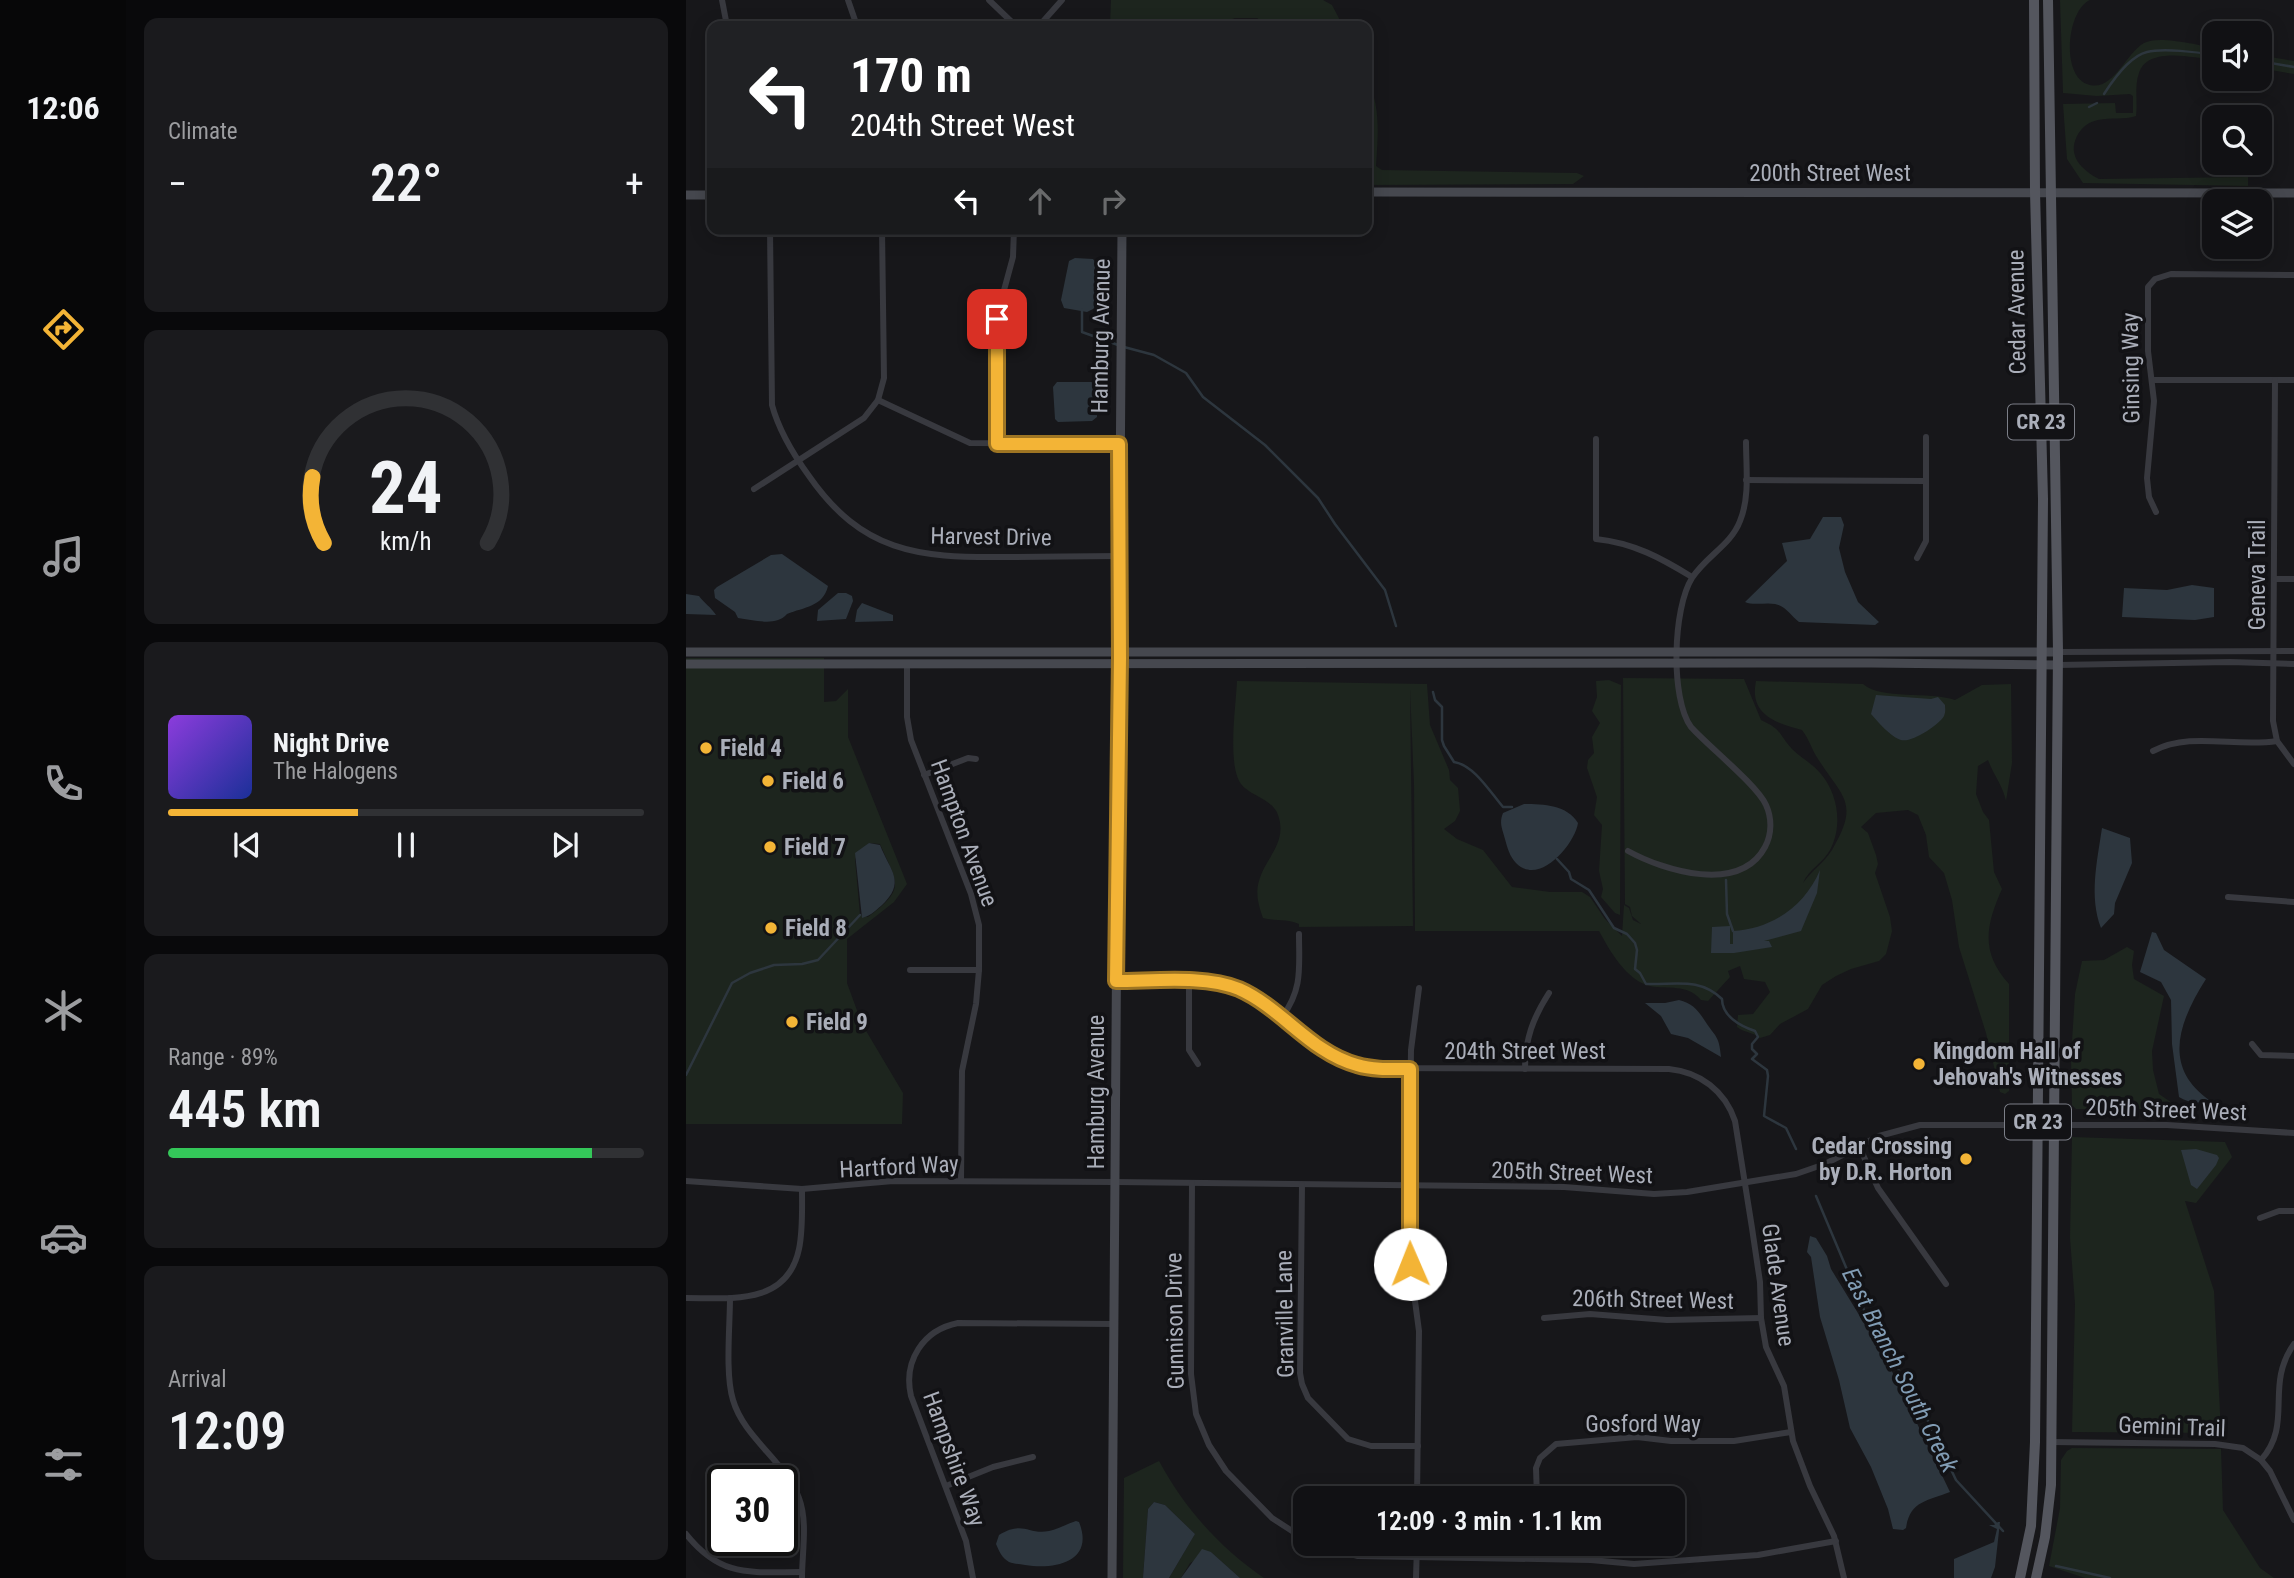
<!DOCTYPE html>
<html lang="en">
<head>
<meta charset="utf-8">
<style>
	body { margin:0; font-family:"Roboto Condensed",sans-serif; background:#1a1a1d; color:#f1f3f6; height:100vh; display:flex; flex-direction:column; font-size:26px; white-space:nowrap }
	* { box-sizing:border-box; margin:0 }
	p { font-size:23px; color:#9c9da0 }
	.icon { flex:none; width:38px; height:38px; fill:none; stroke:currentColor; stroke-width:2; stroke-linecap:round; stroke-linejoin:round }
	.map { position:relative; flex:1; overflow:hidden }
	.panel { display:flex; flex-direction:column; gap:18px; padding:18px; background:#09090b; width:560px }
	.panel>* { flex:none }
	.guide { position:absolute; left:21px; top:21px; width:665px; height:214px; border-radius:14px; box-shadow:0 4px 18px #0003,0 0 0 2px #303134; background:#202124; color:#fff; overflow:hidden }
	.tools { position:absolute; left:1516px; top:21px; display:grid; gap:14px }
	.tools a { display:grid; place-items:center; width:70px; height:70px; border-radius:14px; background:#111114; box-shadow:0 4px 18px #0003,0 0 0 2px #303134; font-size:35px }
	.speed { position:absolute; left:21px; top:1465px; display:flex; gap:14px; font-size:35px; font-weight:700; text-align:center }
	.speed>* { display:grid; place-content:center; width:91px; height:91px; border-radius:50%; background:#111114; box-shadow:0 4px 18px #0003,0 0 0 2px #303134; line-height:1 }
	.speed .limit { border:4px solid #111; border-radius:10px; background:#fff; color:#111 }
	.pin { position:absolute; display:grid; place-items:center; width:60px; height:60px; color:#fff; margin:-30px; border-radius:14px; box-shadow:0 4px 10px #0006 }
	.me { position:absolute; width:77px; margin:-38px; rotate:359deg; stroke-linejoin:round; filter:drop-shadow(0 0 5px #0008) }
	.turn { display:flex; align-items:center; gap:24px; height:147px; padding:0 28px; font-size:32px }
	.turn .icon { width:91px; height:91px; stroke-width:2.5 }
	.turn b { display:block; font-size:49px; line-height:60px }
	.lanes { display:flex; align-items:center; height:66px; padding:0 28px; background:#0003; justify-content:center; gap:35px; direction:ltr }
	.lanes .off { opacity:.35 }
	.big { font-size:52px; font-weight:600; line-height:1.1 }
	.panel .widget { flex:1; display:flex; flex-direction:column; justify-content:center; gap:10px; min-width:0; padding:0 24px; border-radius:14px; background:#1a1a1d }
	.panel .dial { align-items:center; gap:0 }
	.dial svg { height:182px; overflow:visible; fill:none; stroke:#303134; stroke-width:7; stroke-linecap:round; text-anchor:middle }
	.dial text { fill:#f1f3f6; stroke:none }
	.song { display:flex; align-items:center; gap:21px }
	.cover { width:84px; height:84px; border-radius:10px; background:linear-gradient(135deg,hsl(270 70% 55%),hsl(230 70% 35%)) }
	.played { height:7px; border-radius:4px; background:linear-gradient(90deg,#f3b436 40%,#303134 40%) }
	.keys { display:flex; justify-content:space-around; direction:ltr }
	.heat { display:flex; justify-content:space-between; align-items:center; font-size:38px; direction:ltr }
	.charge { height:10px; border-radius:5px; background:linear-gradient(90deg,#34c759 89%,#303134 0) }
	.trip { position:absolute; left:607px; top:1486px; width:392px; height:70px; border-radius:14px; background:#111114; box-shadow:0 4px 18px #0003,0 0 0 2px #303134; font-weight:600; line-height:70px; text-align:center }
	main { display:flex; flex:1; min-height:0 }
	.dock { display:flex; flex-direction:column; width:126px; justify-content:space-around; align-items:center; background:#070708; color:#9c9da0 }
	.dock .icon { width:49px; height:49px }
	.dock .active { color:#f3b436 }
	.dock b { font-size:32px; color:#f1f3f6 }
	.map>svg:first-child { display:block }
</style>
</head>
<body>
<main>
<nav class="dock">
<b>12:06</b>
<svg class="icon active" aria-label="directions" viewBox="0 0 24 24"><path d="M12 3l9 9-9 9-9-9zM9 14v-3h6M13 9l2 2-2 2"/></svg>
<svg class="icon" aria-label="music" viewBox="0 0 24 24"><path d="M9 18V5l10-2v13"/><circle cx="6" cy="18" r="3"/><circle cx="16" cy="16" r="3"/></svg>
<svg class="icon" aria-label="phone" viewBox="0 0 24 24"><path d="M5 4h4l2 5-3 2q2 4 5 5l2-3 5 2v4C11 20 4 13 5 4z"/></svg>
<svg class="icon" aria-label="climate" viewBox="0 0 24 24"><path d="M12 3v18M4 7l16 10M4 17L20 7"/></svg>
<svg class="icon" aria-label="car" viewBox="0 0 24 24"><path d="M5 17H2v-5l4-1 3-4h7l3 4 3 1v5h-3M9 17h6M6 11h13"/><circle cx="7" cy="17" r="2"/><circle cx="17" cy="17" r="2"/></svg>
<svg class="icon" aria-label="filters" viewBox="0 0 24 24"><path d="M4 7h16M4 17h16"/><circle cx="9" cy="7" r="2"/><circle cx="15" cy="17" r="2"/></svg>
</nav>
<section class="panel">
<div class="widget"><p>Climate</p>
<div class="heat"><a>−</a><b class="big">22°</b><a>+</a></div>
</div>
<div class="widget dial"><svg viewBox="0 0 100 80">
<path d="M14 69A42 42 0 1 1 86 69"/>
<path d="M14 69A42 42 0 0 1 9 40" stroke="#f3b436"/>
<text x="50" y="56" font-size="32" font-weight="700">24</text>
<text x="50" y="72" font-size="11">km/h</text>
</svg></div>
<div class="widget">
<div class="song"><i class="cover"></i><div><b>Night Drive</b><p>The Halogens</p></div></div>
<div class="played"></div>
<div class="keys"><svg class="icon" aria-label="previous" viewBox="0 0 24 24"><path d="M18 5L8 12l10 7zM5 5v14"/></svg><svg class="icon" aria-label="pause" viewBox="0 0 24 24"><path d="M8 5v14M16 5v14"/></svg><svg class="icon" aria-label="next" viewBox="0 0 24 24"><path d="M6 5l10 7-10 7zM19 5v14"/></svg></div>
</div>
<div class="widget"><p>Range · 89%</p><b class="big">445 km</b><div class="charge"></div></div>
<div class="widget"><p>Arrival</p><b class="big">12:09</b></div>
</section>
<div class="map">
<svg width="1608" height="1578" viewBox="0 0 1608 1578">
	<rect width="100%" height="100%" fill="#17171a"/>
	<g fill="#1d251e" fill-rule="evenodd">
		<polygon points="425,0 637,0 646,5 657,26 582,26 571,18 549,18 530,26 424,26"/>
		<path d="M1374,0H1404C1381,10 1375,74 1401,84C1426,94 1439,54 1458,43C1472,35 1512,45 1528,48V60C1507,58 1462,46 1453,73C1448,86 1452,103 1450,116C1438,120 1425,117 1412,120C1402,122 1395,128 1391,136C1381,156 1396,170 1413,179L1562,177V186L1397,183L1381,159L1377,104L1429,103L1430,113H1447V96L1444,94L1411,96L1377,93Z"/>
		<polygon points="1573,55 1608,61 1608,74 1573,68"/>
		<path d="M681,78C695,107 692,135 690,166L696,170L891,173L898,176L887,184L681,185Z"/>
		<path d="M0,658H138V702L150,701L162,689V737L221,884L208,902L161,939V983L176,1024L217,1093L216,1124H0ZM183,843L194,844C211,883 221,888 182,917L174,915L169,859Z"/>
		<path d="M937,678L1058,679L1075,720C1097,730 1092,734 1106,749C1115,758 1127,764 1135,774C1152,794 1157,826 1144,850C1137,863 1123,869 1117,883C1126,870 1138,863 1146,850C1174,802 1157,798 1132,759C1126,750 1123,739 1116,730C1089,723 1063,714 1070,681L1177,684C1195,700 1244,691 1269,700L1296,685L1325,684L1326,763L1320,801C1317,786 1307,774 1302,760L1292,766L1290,794L1297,812L1303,820L1308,872L1316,889C1300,925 1294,952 1323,984V1091L1319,1094L1314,1092L1300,1033L1273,947L1266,900L1258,873L1243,857L1240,835L1232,815L1222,810L1190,813L1175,827L1182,833L1190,855L1192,864L1189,873L1204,917L1206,931L1200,954L1193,961L1165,969L1150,976L1136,985L1122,1009L1094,1024L1084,1035L1074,1038C1067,1032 1059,1033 1051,1027L1052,1015L1067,1014L1084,992L1079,982L1058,979L1054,966L1042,971L1044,977L1022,1001L1015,1000C1001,983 982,990 964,986C940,980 924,951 913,931H729L728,784L724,689L727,926L613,927V924C603,919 589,921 577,918C573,907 569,894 573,881C579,858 602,843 592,815C587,799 564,796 555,784C541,765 550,705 551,681L741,684L744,725L763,770L764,780L772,788L774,811L769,821L758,829L771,839L797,850L826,887L864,892H896L904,897L919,919L936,936L938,905L943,908L947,920L955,924L946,916L944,907L939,904Z"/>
		<polygon points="923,680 935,685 934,915 929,913 915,897 917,889 913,871 916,825 908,815 911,797 901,768 902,760 908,753 906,737 914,723 906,711 911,697 910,681"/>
		<polygon points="1441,947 1448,951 1446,965 1448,979 1478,996 1466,1051 1467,1070 1473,1094 1489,1105 1486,1109 1390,1109 1386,1105 1385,1057 1389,994 1396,961 1418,960"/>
		<polygon points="1386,1137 1539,1142 1546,1157 1510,1203 1499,1201 1528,1291 1535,1433 1386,1432 1389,1304 1384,1238"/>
		<polygon points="1386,1448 1535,1449 1537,1510 1574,1568 1588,1578 1399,1578 1363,1566 1374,1508 1375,1460 1381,1451"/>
		<path d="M473,1461C499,1509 534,1548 578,1578H554L525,1552L504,1563L495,1578H483L509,1534L479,1505L468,1502L462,1509L457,1578H437L438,1478Z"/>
	</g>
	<g fill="#2d363e">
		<polygon points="389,258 407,259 411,265 409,308 401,312 378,308 375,300 383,261"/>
		<polygon points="371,382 406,382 411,387 411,417 406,421 372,422 369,419 367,387"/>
		<path d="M1137,517H1155L1158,525L1153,548L1159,572L1172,602L1193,622L1189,625L1113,622C1105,616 1100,606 1089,604C1079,602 1068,606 1059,602L1101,561L1096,543L1124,539Z"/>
		<path d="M96,554L142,586C137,607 118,607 101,614C90,627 68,620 52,618L49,612L29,598L28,590L31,587L85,555Z"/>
		<polygon points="1506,585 1528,588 1528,617 1509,620 1436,617 1438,588 1481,590"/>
		<polygon points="152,593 160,593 166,596 167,601 160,619 131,621 132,610"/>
		<path d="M0,594L13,596C18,603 25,607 30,615L0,614Z"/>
		<polygon points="176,603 207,615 207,621 169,622 171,610"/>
		<path d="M1190,695L1245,699L1252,697L1259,705C1259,709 1260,711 1258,716C1253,725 1226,743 1215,740C1205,737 1192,722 1185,714Z"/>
		<path d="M838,804C858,804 881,805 892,823C889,844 853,887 830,863C824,857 821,847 819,839C816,828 813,823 817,813Z"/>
		<path d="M1416,828L1444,838L1446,863L1429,903L1428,914L1415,928C1403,896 1411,862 1416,828Z"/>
		<path d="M183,843L194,845C204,871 221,882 195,906C189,911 184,916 176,918L169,853Z"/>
		<path d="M1134,870L1131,893L1115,931L1078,941H1083L1086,947L1048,953H1025L1026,927L1044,926V944H1047V931C1086,929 1119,906 1134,870Z"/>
		<path d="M1466,932L1470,933L1478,950L1520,979C1494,1020 1475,1066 1523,1100C1513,1104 1502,1103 1493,1097L1486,1044L1485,1000L1475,982L1454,972Z"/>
		<path d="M993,1000C1006,1003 1012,1010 1019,1021C1030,1038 1033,1035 1035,1057L1002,1038L985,1034L975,1016L959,1003H979Z"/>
		<polygon points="1510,1149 1531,1155 1533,1158 1530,1165 1511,1189 1505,1185 1495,1150"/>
		<path d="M1124,1236L1130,1238L1141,1256L1145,1269L1200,1359L1264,1492C1241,1501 1224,1501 1220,1528L1217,1530L1207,1529L1202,1509L1185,1467L1164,1428L1153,1380L1134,1317L1125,1257L1121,1252Z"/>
		<polygon points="468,1502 479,1505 509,1534 483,1578 457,1578 462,1509"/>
		<path d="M390,1521L393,1522C409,1562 369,1570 339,1565C334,1564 328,1564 323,1562C316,1558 313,1551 310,1544L313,1535C337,1520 342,1535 363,1531C372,1529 381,1524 390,1521Z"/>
		<polygon points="1312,1522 1314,1522 1309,1567 1305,1578 1268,1578 1268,1559 1308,1542 1311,1529 1303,1525 1308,1525"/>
		<polygon points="516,1549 525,1552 554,1578 495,1578"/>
	</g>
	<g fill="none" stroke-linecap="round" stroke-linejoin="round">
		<g stroke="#2d363e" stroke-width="2.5">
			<polyline points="1573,61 1608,67"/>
			<path d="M1418,94C1427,80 1444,56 1461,52C1477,48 1511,52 1528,55"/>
			<polyline points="1403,107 1411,103"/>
			<polyline points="396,310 396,332 432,345"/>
			<polyline points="438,347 468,355 500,373 517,397 579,445 632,498 649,524 699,590 710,626"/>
			<path d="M747,692L749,700L756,707V740L758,746L768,762C788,765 804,792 817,807H826"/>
			<path d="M871,859L883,872L885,879L903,890L928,928L941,934L949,943L951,950L949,969L954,973L960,984C990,985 1013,977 1036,999C1036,1016 1054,1026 1069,1031L1072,1037L1066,1044V1049L1071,1054L1066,1059L1081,1070L1082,1076L1078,1116L1100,1128L1110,1149"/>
			<polyline points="1040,880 1041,914 1047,931"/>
			<polyline points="0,1075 46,983 64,973 88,965 116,964 132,960 174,915"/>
			<polyline points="1130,1196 1178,1310 1242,1421 1270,1480 1317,1531"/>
			<polyline points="1370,1566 1424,1578"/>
		</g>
		<g stroke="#38393f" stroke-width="6">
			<polyline points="36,0 41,26"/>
			<polyline points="162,0 171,26"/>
			<polyline points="303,0 330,26"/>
			<polyline points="353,26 376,0"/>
			<path d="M84,229L86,405C93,431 107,454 123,476C176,552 231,558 318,557C357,557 396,556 435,556"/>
			<polyline points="1467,380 1608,380"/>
			<polyline points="1589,380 1587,721 1591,741 1608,764"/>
			<polyline points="192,400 284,443 433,444"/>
			<path d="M910,439V539C948,543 975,558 1006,577"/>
			<polyline points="311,444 311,316 327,257 328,229"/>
			<polyline points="1060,480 1240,481"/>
			<polyline points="68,489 178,418 192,400 198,378 196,229"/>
			<polyline points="1470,512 1463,497 1461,478 1468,401 1462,351 1462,287 1469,279 1485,274 1608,275"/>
			<polyline points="1231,558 1240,541 1240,437"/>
			<polyline points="1589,579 1608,579"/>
			<polyline points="1372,652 1608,651"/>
			<polyline points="1372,665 1544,662 1608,664"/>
			<polyline points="221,666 221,717 225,740 285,894 293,925 293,970 290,1004 276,1071 275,1181"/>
			<path d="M1467,751C1506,731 1549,748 1591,741"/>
			<polyline points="238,775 282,758 290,759"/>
			<path d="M942,851C978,871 1054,894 1079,847C1086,834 1086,818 1080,805C1071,785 1022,746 1005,727C984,698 987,608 1006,578C1020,556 1045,545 1054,521C1064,497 1060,467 1060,442"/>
			<polyline points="1542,897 1608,902"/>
			<polyline points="224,970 293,970"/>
			<path d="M430,981C468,981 518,975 553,989C600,1009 629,1055 679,1068L983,1069C1014,1072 1039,1091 1049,1121L1066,1228L1074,1282L1075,1318L1080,1347L1098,1386L1107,1441L1124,1486L1148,1536L1158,1578"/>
			<polyline points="503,981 503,1050 512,1064"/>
			<path d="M596,1017C617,989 613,967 613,934"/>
			<polyline points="1566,1044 1575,1055 1608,1056"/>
			<path d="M839,1069C839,1039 847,1018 863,993"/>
			<polyline points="1173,1146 1192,1188 1260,1284"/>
			<polyline points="0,1181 116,1189 207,1181 429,1182 878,1187 968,1194 1001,1192 1110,1174 1139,1164 1193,1136 1234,1125 1481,1125 1608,1133"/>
			<polyline points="506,1183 505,1374 510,1414 523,1445 540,1471 586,1518 620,1540"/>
			<polyline points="616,1185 614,1373 616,1384 622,1398 662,1439 685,1446 732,1446"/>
			<polyline points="1574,1218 1593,1211 1608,1211"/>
			<path d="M0,1298C44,1298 101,1306 113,1249C117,1230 116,1209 116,1189"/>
			<path d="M44,1298C44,1326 39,1374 47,1400C58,1438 99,1461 113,1498C122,1522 116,1552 116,1578"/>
			<polyline points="858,1318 904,1314 981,1320 1075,1318"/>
			<polyline points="1365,1442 1529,1444 1557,1448 1575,1460 1584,1471 1608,1520"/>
			<path d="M1575,1460C1608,1423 1578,1386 1608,1344"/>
			<polyline points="260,1486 307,1467 347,1457"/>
			<polyline points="731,1498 733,1331 723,1256 723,1199 725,1050 733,988"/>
			<polyline points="851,1498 850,1468 854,1458 870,1444 951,1437 985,1441 1048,1441 1105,1432"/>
			<path d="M0,1534C35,1578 64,1572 116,1572"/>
			<polyline points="627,1544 672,1556 905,1560 948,1564 1072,1555 1150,1541"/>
			<polyline points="851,1544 851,1558"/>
			<path d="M287,1578L280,1541L225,1396C217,1361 237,1330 272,1323L428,1324"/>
			<polyline points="730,1578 731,1544"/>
		</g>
		<g stroke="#46484f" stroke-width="9">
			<polyline points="681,192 1608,193"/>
			<polyline points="0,195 26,195"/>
			<polyline points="0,652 1372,652"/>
			<polyline points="0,664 1185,663 1372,665"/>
			<polyline points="426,1578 436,229"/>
		</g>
		<g stroke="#54565e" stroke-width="10">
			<polyline points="1334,1578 1345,1526 1349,1442 1357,499 1349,192 1348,0"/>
			<polyline points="1350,1578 1359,1537 1365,1485 1372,652 1362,0"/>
		</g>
	</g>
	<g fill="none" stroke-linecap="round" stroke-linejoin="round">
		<defs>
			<path id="route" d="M311,319V444H433L434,658L430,981C468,981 519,975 553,989C596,1008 625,1053 671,1065C688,1070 706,1069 724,1069V1264"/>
		</defs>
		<use href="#route" stroke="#9e7523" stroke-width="18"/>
		<use href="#route" stroke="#f3b436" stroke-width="12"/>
	</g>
	<g fill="#f3b436" stroke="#121215" stroke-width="2.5">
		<circle cx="20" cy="748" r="7"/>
		<circle cx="82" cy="781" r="7"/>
		<circle cx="84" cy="847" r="7"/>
		<circle cx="85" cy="928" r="7"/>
		<circle cx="106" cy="1022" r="7"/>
		<circle cx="1233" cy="1064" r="7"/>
		<circle cx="1280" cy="1159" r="7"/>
	</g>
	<g text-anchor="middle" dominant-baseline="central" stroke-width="7" stroke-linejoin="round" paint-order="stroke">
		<g fill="#121215" stroke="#7c7f88" stroke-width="2">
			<rect x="1322" y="404.5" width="66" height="35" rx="5"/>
			<rect x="1319" y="1104.5" width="66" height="35" rx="5"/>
		</g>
		<g font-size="21" font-weight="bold" fill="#aaaeb9">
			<text x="1355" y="422">CR 23</text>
			<text x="1352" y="1122">CR 23</text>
		</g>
		<g font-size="23" fill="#aaaeb9" stroke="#121215">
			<text x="1144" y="173">200th Street West</text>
			<text transform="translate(1331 312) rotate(-91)">Cedar Avenue</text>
			<text transform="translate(415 336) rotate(-89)">Hamburg Avenue</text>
			<text transform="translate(1445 368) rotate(-91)">Ginsing Way</text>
			<text transform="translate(305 537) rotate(1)">Harvest Drive</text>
			<text transform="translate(1571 575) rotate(-90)">Geneva Trail</text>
			<text transform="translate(278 833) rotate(70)">Hampton Avenue</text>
			<text x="839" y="1051">204th Street West</text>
			<text transform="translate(410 1092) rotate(-90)">Hamburg Avenue</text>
			<text transform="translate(1480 1110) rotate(2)">205th Street West</text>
			<text transform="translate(213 1167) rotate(-3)">Hartford Way</text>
			<text transform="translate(886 1173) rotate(2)">205th Street West</text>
			<text transform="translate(1092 1285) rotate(82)">Glade Avenue</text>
			<text transform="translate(967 1300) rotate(1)">206th Street West</text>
			<text transform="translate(599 1314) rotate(-91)">Granville Lane</text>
			<text transform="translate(489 1321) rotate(-91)">Gunnison Drive</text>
			<text x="957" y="1424">Gosford Way</text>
			<text transform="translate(1486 1427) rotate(2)">Gemini Trail</text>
			<text transform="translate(268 1459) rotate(70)">Hampshire Way</text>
		</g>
		<g font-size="23" font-weight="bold" fill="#aaaeb9" stroke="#121215" text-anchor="start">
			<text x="34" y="748">Field 4</text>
			<text x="96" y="781">Field 6</text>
			<text x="98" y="847">Field 7</text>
			<text x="99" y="928">Field 8</text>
			<text x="120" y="1022">Field 9</text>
			<text x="1247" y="1051">Kingdom Hall of<tspan x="1247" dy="26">Jehovah's Witnesses</tspan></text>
			<text x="1266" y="1146" text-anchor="end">Cedar Crossing<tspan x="1266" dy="26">by D.R. Horton</tspan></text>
		</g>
		<g font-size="24" font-style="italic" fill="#819cb4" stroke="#121215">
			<text transform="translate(1214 1370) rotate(63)">East Branch South Creek</text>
		</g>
	</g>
</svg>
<div class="tools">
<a><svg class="icon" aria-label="sound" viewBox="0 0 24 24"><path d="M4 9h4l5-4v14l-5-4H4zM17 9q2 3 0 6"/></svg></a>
<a><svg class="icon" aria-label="search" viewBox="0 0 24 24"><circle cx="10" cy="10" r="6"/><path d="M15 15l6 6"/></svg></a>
<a><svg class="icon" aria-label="layers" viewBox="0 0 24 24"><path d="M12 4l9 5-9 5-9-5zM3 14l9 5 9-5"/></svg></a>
</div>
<div class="speed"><div class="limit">30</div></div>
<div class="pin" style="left:311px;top:319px;background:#d93025"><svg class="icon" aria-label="arrive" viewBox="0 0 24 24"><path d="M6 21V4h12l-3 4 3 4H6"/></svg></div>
<svg class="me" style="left:724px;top:1264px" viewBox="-20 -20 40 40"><circle r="19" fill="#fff"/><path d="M0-13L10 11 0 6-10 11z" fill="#f3b436"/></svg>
<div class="trip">12:09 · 3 min · 1.1 km</div>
<div class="guide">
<div class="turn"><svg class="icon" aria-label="left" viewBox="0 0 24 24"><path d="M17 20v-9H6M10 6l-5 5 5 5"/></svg><div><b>170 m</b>204th Street West</div></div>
<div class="lanes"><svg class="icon" aria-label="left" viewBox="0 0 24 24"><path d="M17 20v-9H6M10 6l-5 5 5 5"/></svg><svg class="icon off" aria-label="ahead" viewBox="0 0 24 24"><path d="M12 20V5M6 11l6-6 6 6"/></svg><svg class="icon off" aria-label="right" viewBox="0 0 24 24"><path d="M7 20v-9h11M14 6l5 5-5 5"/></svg></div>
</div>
</div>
</main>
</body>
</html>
